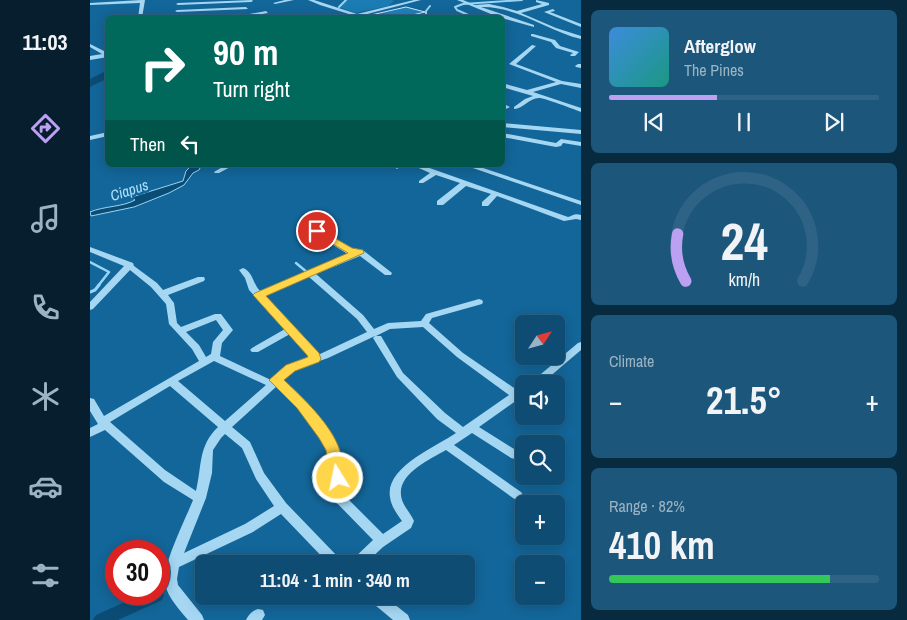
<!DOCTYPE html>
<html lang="en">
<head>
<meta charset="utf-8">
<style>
	body { margin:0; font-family:"Archivo Narrow",sans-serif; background:#1c567b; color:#f1f3f6; height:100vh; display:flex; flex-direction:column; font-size:19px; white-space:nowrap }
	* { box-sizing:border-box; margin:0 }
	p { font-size:16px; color:#9bb4c4 }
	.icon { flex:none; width:28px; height:28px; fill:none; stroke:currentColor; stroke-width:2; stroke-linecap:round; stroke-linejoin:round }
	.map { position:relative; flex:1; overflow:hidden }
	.sheet { display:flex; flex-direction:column; gap:10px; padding:10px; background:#082a3f; width:326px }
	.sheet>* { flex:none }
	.top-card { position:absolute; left:15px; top:15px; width:400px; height:152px; border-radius:8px; box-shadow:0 2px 12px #0003,0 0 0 1px #2e6385; background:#00695c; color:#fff; overflow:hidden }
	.needle { width:32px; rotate:54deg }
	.fabs { position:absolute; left:425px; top:315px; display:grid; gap:10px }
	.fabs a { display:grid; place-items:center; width:50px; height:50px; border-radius:8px; background:#0e4c73; box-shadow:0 2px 12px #0003,0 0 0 1px #2e6385; font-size:25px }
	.speed { position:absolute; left:15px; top:540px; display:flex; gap:10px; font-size:25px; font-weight:700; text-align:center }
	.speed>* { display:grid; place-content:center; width:65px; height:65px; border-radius:50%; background:#0e4c73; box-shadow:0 2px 12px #0003,0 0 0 1px #2e6385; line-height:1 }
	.speed .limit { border:8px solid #d22; background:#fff; color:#111 }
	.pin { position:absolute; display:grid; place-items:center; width:42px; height:42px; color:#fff; margin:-21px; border:2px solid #fff; border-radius:50%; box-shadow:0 1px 5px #0007 }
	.me { position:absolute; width:55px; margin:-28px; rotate:350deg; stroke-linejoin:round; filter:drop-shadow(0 0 4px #0008) }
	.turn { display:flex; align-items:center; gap:18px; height:105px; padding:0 25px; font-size:22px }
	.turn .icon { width:65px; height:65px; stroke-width:2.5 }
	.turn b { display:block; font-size:35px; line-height:42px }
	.then { display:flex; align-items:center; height:48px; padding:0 25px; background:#0003; gap:10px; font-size:19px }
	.big { font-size:38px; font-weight:700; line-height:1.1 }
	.sheet .card { flex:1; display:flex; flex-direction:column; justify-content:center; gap:8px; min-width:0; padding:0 18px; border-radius:8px; background:#1c567b }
	.sheet .dial { align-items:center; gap:0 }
	.dial svg { height:130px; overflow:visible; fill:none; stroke:#2e6385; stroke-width:7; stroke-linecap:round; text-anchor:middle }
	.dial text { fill:#f1f3f6; stroke:none }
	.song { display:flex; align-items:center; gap:15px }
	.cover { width:60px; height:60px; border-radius:8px; background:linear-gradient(135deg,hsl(210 70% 55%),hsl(170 70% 35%)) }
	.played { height:5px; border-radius:2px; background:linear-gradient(90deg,#bca0f2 40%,#2e6385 40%) }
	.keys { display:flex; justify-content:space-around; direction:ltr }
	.heat { display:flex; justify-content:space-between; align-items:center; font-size:28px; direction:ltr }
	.charge { height:8px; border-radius:4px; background:linear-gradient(90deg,#34c759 82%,#2e6385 0) }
	.trip { position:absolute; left:105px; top:555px; width:280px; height:50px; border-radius:8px; background:#0e4c73; box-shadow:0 2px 12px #0003,0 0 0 1px #2e6385; font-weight:700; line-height:50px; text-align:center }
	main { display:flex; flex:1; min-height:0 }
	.tab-bar { display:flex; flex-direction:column; width:90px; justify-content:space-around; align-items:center; background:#061e2e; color:#9bb4c4 }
	.tab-bar .icon { width:35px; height:35px }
	.tab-bar .selected { color:#bca0f2 }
	.tab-bar b { font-size:22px; color:#f1f3f6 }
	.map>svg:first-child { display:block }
</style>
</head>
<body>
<main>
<nav class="tab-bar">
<b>11:03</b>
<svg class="icon selected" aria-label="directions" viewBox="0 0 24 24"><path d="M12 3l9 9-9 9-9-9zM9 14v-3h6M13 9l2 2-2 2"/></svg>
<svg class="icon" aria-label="music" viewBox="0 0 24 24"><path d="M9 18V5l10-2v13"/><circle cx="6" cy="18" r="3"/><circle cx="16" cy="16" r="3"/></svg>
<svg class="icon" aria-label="phone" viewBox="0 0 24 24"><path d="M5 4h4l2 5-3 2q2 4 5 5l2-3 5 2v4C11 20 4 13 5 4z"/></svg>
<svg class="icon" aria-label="climate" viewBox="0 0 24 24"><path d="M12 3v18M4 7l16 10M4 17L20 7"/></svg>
<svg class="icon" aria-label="car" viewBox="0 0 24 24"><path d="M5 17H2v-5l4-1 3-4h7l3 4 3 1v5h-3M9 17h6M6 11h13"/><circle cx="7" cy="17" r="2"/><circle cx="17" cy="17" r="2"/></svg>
<svg class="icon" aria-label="filters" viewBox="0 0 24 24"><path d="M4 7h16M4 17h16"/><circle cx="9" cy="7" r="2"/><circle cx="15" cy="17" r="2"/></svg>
</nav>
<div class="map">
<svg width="491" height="620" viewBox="0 0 491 620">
	<rect width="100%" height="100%" fill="#136699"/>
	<polygon fill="#1a7cb3" points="257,0 302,0 304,1 298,6 265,13 249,7"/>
	<path fill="#0b4c75" stroke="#97d5f6" d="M98,165L111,166L109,170L103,173L94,185L79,193L44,207L1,216L0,212C14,206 33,207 45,200L42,198L45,196L93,181L96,171L100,167Z"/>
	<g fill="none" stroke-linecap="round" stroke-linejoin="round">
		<g stroke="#97d5f6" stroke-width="2">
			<polyline points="249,7 256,0"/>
			<polyline points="336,18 336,11 340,6"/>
			<polyline points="385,18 367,10 365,7 373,4 432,0"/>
		</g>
		<g stroke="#97d5f6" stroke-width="2.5">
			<polyline points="0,262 19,272 8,286"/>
			<polyline points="206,263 218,273"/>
		</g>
		<polyline stroke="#97d5f6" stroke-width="3" points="0,292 5,290 9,285"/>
		<polygon fill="#0b4c75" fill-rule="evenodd" points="69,589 72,590 74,595 72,600 28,620 3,620 6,615 53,594 69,594"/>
		<polygon fill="#0b4c75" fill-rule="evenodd" points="18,70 18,78 0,87 0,79"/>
	</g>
	<polygon fill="#2181b8" stroke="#cdecfd" points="316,7 335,12 310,18 282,18 281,15"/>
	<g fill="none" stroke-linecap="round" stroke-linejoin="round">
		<g fill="#a5d7f3" fill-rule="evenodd">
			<polygon points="51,0 55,0 52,18 48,18 50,3 0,5 0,3"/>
			<polygon points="162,0 163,1 161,2 88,5 86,4 88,3"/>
			<polygon points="195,0 204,0 185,4 183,3"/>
			<polygon points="218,0 224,0 267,14 324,0 331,0 262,18 252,18 262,15 230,5"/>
			<path d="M367,0H373L385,5L399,4L413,7L427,11L452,4L446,2V0L459,3V5L431,13L466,28L491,36V39C457,31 427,6 391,7L444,25V27L408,17Z"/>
			<polygon points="156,7 158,9 87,12 85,11 87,10"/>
			<polygon points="463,9 465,11 460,12 491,24 491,27 454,12"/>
			<polygon points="176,11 178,13 151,18 138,18"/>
			<rect x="18" y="16" width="4" height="2"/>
			<polygon points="443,34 465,40 470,46 489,52 485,56 481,56 480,55 483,53 466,48 461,42 441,36 441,34"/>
			<polygon points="0,44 18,53 18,57 0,60 0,56 12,54 0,47"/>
			<path d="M442,45L446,46L426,64L472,81L491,84V88L471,84L443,92L491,108V112C483,109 455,98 449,98C439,98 433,109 424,109V107L435,99L443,96L412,87V83L437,90L466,82L419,64Z"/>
			<polygon points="488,64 491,64 491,68 486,67 485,66"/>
			<polygon points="412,103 420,107 412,111"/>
			<polygon points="412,123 491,130 491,134 412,127"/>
			<polygon points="18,132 18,136 0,140 0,136"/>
			<polygon points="412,133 466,143 471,139 491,142 491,146 473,143 471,146 466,147 412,137"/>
			<polygon points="136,165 144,165 129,173 125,173 124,172"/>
			<polygon points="306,165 313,165 307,169 304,167"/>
			<path d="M322,165H331L348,171L478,217C483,216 484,213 491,215V220L486,219L474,221L407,196L398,206H392V202L401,194L376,186L353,205H347V201L370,183L346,175L333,183H329V181L340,173Z"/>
			<polygon points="374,165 384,165 491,201 491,205"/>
			<path d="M224,229H230L261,249L274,251L302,273L301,275H295L270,256L226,274L273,315L284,329L298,323L331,321L336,314L389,299L392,300L393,302L392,304L342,318L339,323L373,353L427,390L434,386V395L389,427L429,452L430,455L429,458L425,459L421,458L382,433L364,445L431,492L433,495L431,498L427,500L423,498L356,450C339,460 304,475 312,500C315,508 321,514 324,521L321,528L293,547L275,564H260L262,560L283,540L240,496C236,488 243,479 242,470C235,435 213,410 187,386L142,427L160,442L174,473L196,503L251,560L253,564H239L191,514L163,532L89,567L87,579L88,585L112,615L114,620H98C90,610 78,598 75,584C71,567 96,518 103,500L74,482L15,430L0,437V428L8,424L0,411V398L4,399L14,416L109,361L102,349L79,324L76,304L61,287L40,270L3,309L0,310V302L34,266L0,252V247L43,263L44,266L67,283L73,290L108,277H114L115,279L114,281L78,295L84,303L87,323L91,327L125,314H131L143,330L132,343L130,356L181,380L198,366L220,358L219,354L200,334L168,352H162L160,350L162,348L195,329L159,290L155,278L149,270L153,268C163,272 163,284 170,291L261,254L256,253L224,233L223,231ZM219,277L267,319L277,332L228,355L226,351L174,296ZM126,320L133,330L123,342L121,354L116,357L109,345L96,332ZM333,327L367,357L419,395L373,427L355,413L313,373L291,336H286L300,329ZM285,336L283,338L307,377L347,419L366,433C346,447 295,467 300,497C301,506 307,514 312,521L293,534L250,491C251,486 253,481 253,476C256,444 216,401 193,381L204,370L238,358ZM124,361L176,385L135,421L88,381ZM80,386L128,427C108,446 112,466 106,491L75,470L20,422ZM135,434L152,448L166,479L184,506L155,524L94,553L116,498L122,473L123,450L131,438Z"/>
			<polygon points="491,342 491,350 451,384 439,384 488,343"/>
			<polygon points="278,596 294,596 318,615 320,620 303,620 279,600"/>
			<path d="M168,609L173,610L175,615L172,620H156C159,614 162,611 168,609Z"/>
		</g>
	</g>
	<path fill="#ffd54a" stroke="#a68a30" d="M227,228L262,248L273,250L274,253L176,296L229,353L231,359L229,362L205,371L194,380C213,398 242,425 250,451C252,460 253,469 255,478L253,483L248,484L243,483L241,478L236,450L229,438L207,408L179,380L196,365L218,357L217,355L163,295L165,293L258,253L224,233L222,231Z"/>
	<g text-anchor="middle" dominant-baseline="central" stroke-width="5" stroke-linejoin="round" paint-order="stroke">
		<g font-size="15" font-style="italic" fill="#b1e0fa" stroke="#136699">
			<text transform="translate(39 190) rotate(-18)">Ciapus</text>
		</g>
	</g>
</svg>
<div class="fabs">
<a><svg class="needle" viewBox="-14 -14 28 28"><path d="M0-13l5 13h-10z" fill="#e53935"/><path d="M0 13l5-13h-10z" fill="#9bb4c4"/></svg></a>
<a><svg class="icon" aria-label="sound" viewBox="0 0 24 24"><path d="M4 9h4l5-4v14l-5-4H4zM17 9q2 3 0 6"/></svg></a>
<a><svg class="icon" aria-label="search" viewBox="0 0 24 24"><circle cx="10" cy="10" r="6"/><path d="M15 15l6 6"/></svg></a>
<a>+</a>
<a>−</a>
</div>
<div class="speed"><div class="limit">30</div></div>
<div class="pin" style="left:227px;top:231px;background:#d93025"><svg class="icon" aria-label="arrive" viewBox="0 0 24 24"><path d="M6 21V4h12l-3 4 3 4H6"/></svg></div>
<svg class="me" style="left:248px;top:478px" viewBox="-20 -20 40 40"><circle r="17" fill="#ffd54a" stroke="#fff" stroke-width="3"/><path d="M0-11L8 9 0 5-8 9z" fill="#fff"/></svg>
<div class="trip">11:04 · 1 min · 340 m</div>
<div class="top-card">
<div class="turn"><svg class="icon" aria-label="right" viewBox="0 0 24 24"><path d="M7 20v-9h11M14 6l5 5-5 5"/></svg><div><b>90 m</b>Turn right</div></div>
<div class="then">Then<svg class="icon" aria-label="left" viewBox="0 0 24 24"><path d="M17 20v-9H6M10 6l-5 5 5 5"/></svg></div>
</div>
</div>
<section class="sheet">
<div class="card">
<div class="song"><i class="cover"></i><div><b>Afterglow</b><p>The Pines</p></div></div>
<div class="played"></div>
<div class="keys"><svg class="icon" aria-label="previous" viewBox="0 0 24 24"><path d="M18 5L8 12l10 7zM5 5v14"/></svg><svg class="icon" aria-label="pause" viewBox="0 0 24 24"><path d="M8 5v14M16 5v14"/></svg><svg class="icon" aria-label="next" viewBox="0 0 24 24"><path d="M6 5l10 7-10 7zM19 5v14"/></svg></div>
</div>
<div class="card dial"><svg viewBox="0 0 100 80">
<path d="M14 69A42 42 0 1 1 86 69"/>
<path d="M14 69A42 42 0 0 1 9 40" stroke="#bca0f2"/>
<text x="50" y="56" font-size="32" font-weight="700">24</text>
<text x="50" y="72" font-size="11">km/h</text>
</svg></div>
<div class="card"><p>Climate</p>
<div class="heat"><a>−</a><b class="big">21.5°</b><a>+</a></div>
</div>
<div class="card"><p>Range · 82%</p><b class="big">410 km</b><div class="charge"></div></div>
</section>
</main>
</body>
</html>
